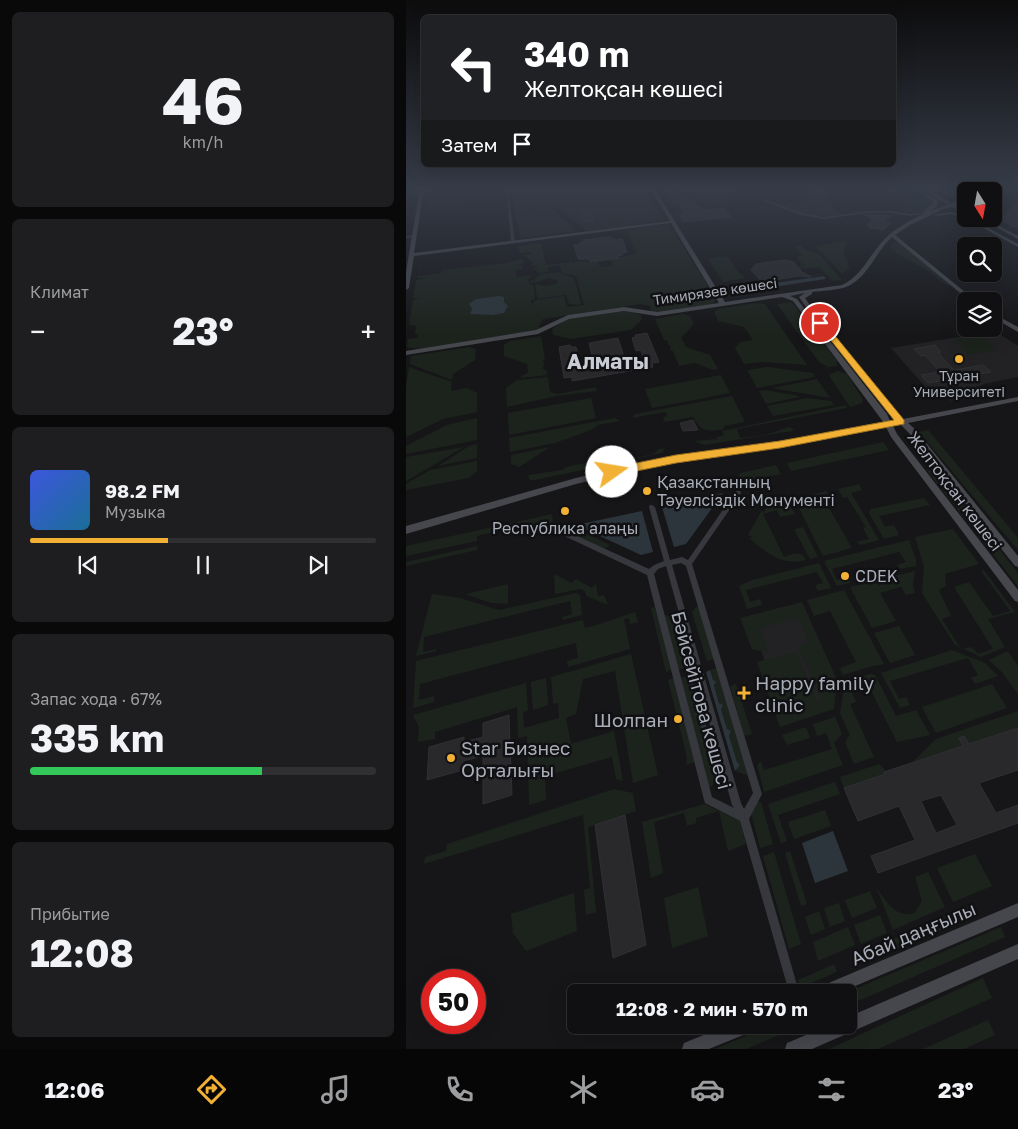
<!DOCTYPE html>
<html lang="ru">
<head>
<meta charset="utf-8">
<style>
	body { margin:0; font-family:"Golos Text",sans-serif; background:#1e1e20; color:#f1f3f6; height:100vh; display:flex; flex-direction:column; font-size:19px; white-space:nowrap }
	* { box-sizing:border-box; margin:0 }
	p { font-size:16px; color:#9c9d9f }
	.icon { flex:none; width:28px; height:28px; fill:none; stroke:currentColor; stroke-width:2; stroke-linecap:round; stroke-linejoin:round }
	.map { position:relative; flex:1; overflow:hidden }
	.panel { display:flex; flex-direction:column; gap:12px; padding:12px; background:#09090a; width:406px }
	.panel>* { flex:none }
	.top-card { position:absolute; left:15px; top:15px; width:475px; height:152px; border-radius:8px; box-shadow:0 5px 20px #0002,0 0 0 1px #303032; background:#202124; color:#fff; overflow:hidden }
	.needle { width:32px; rotate:169deg }
	.fabs { position:absolute; left:551px; top:182px; display:grid; gap:10px }
	.fabs a { display:grid; place-items:center; width:45px; height:45px; border-radius:8px; background:#101012; box-shadow:0 5px 20px #0002,0 0 0 1px #303032; font-size:25px }
	.speed { position:absolute; left:15px; top:969px; display:flex; gap:10px; font-size:25px; font-weight:700; text-align:center }
	.speed>* { display:grid; place-content:center; width:65px; height:65px; border-radius:50%; background:#101012; box-shadow:0 5px 20px #0002,0 0 0 1px #303032; line-height:1 }
	.speed .limit { border:8px solid #d22; background:#fff; color:#111 }
	.pin { position:absolute; display:grid; place-items:center; width:42px; height:42px; color:#fff; margin:-21px; border:2px solid #fff; border-radius:50%; box-shadow:0 1px 5px #0007 }
	.me { position:absolute; width:55px; margin:-28px; rotate:77deg; stroke-linejoin:round; filter:drop-shadow(0 0 4px #0008) }
	.turn { display:flex; align-items:center; gap:18px; height:105px; padding:0 20px; font-size:22px }
	.turn .icon { width:65px; height:65px; stroke-width:2.5 }
	.turn b { display:block; font-size:35px; line-height:42px }
	.then { display:flex; align-items:center; height:48px; padding:0 20px; background:#0003; gap:10px; font-size:19px }
	.big { font-size:38px; font-weight:700; line-height:1.1 }
	.panel .card { flex:1; display:flex; flex-direction:column; justify-content:center; gap:8px; min-width:0; padding:0 18px; border-radius:8px; background:#1e1e20 }
	.panel .dial { align-items:center; gap:0 }
	.dial b { font-size:65px; line-height:1 }
	.song { display:flex; align-items:center; gap:15px }
	.cover { width:60px; height:60px; border-radius:8px; background:linear-gradient(135deg,hsl(230 70% 55%),hsl(200 70% 35%)) }
	.played { height:5px; border-radius:2px; background:linear-gradient(90deg,#f2b134 40%,#303032 40%) }
	.keys { display:flex; justify-content:space-around; direction:ltr }
	.heat { display:flex; justify-content:space-between; align-items:center; font-size:28px; direction:ltr }
	.charge { height:8px; border-radius:4px; background:linear-gradient(90deg,#34c759 67%,#303032 0) }
	.trip { position:absolute; left:161px; top:984px; width:290px; height:50px; border-radius:8px; background:#101012; box-shadow:0 5px 20px #0002,0 0 0 1px #303032; font-weight:700; line-height:50px; text-align:center }
	.tab-bar { display:flex; height:80px; justify-content:space-around; align-items:center; background:#060607; color:#9c9d9f }
	.tab-bar .icon { width:35px; height:35px }
	.tab-bar .active { color:#f2b134 }
	.tab-bar b { font-size:22px; color:#f1f3f6 }
	main { display:flex; flex:1; min-height:0 }
	.map>svg:first-child { display:block }
</style>
</head>
<body>
<main>
<section class="panel">
<div class="card dial"><b>46</b><p>km/h</p></div>
<div class="card"><p>Климат</p>
<div class="heat"><a>−</a><b class="big">23°</b><a>+</a></div>
</div>
<div class="card">
<div class="song"><i class="cover"></i><div><b>98.2 FM</b><p>Музыка</p></div></div>
<div class="played"></div>
<div class="keys"><svg class="icon" aria-label="previous" viewBox="0 0 24 24"><path d="M18 5L8 12l10 7zM5 5v14"/></svg><svg class="icon" aria-label="pause" viewBox="0 0 24 24"><path d="M8 5v14M16 5v14"/></svg><svg class="icon" aria-label="next" viewBox="0 0 24 24"><path d="M6 5l10 7-10 7zM19 5v14"/></svg></div>
</div>
<div class="card"><p>Запас хода · 67%</p><b class="big">335 km</b><div class="charge"></div></div>
<div class="card"><p>Прибытие</p><b class="big">12:08</b></div>
</section>
<div class="map">
<svg width="612" height="1049" viewBox="0 0 612 1049">
	<rect width="100%" height="100%" fill="#161618"/>
	<g fill="#222225">
		<polygon points="105,188 238,188 257,221 181,231 148,205 143,206 171,231 114,238 109,214 133,209 109,213"/>
		<polygon points="269,188 332,188 337,189 312,206 283,197"/>
		<polygon points="404,188 419,188 424,203 435,215 421,217 399,214 377,206 399,200 406,190"/>
		<polygon points="589,331 612,346 612,377 578,384 570,388 577,394 545,401 533,389 523,391 485,348"/>
		<polygon points="394,609 423,703 380,716 344,622"/>
	</g>
	<g fill="#1c231d">
		<path d="M491,188C505,188 519,191 527,203L520,210C512,208 506,215 498,213L496,209L499,206Z"/>
		<polygon points="55,197 58,205 21,208 21,200"/>
		<polygon points="250,214 258,214 261,220 197,230 196,228 209,225 202,217 208,216 210,222 217,221 218,224 250,220 249,217 252,216"/>
		<path d="M263,224L310,299L306,305L255,313L246,312L244,306L234,304L137,319L132,330L15,349L1,347L2,339L11,338L12,334H9L10,326L3,325L7,300L18,298L7,299L10,280L21,278H12L15,254L13,276L35,273L36,270L100,263L115,259L120,263L110,265H116V269L110,270L111,277L128,275L122,279L123,282L128,279V283L123,284L127,285L129,299L125,300V305L130,300L158,296L161,307L178,305L170,276L156,273L153,265L142,267V272L133,273L127,268L134,265L124,266L128,263L117,255L125,254V252L114,253L112,246L135,243L140,265L166,262L167,265L168,262C178,260 182,263 192,262L194,267L207,266L204,259L231,254L225,241L229,240L224,239L220,230Z"/>
		<polygon points="440,241 438,255 444,268 436,274 409,246"/>
		<path d="M488,242H492L546,286C535,285 531,276 522,271C510,262 495,259 484,247Z"/>
		<polygon points="395,245 400,250 413,254 436,280 426,281 420,274 381,280 419,273 413,267 396,269 400,263 394,269 399,274 397,274 392,268 396,264 390,257 396,255 389,247"/>
		<polygon points="314,256 322,257 332,272 340,278 317,282 302,259"/>
		<polygon points="152,272 168,278 175,303 173,305 163,304 160,295 131,299 129,284 140,286 150,284 152,281 143,278 129,283 129,278 134,274"/>
		<polygon points="386,302 431,361 431,366 422,367 413,362 371,304"/>
		<polygon points="350,303 359,304 401,365 357,362 338,364 329,348 334,342 347,340 338,327 312,321 308,312 312,309"/>
		<polygon points="219,311 235,315 236,319 225,330 165,339 147,335 146,329 162,319"/>
		<polygon points="277,314 284,316 288,324 275,338 280,347 304,355 312,369 307,370 289,363 273,366 267,351 263,350 265,348 261,342 262,341 258,340 249,319"/>
		<polygon points="135,336 139,359 136,361 138,362 137,369 141,371 141,375 114,378 117,375 122,373 121,364 98,356 98,345 104,341"/>
		<polygon points="576,336 591,350 562,355 547,340"/>
		<polygon points="63,347 70,349 69,360 47,374 46,380 4,364 5,356"/>
		<polygon points="3,367 46,382 45,391 61,388 71,393 71,412 37,419 0,437 0,387"/>
		<polygon points="362,367 407,373 409,377 351,388 341,370"/>
		<polygon points="432,371 441,374 457,400 456,403 444,407 424,377 424,374"/>
		<polygon points="315,375 324,393 246,408 239,389"/>
		<polygon points="142,377 144,392 151,394 190,387 191,391 150,396 101,407 100,388 111,380"/>
		<polygon points="411,379 424,398 366,388"/>
		<polygon points="359,390 393,396 393,397 360,404 353,391"/>
		<path d="M326,396L339,422L318,426V429C300,432 296,432 287,417L259,422L257,417L261,416L260,412L226,418L229,414Z"/>
		<polygon points="185,398 190,418 103,435 102,413"/>
		<polygon points="401,398 425,401 428,405 367,416 361,406"/>
		<polygon points="440,405 441,408 331,429 334,438 359,435 383,427 388,429 386,431 298,445 288,441 311,439 311,437 318,435 316,431"/>
		<polygon points="71,418 71,440 0,454 0,446 41,425"/>
		<polygon points="209,418 214,421 192,425 185,430 149,443 104,452 103,438"/>
		<polygon points="522,430 612,538 612,550 513,432"/>
		<polygon points="477,442 483,450 385,471 381,463"/>
		<polygon points="71,444 71,458 32,466 63,446"/>
		<polygon points="58,447 0,481 0,457"/>
		<polygon points="144,447 113,467 105,464 105,455"/>
		<polygon points="259,448 256,453 129,480 124,480 122,475 156,470 160,467 204,458 215,461 247,454 253,449"/>
		<polygon points="71,461 71,471 63,478 0,490 0,484 24,470"/>
		<polygon points="370,465 375,474 329,483 334,473"/>
		<polygon points="528,467 612,573 612,586 520,469 527,472"/>
		<polygon points="453,484 456,490 445,493 473,540 455,545 450,542 463,539 457,528 460,527 441,497 437,498 432,489"/>
		<polygon points="420,491 422,493 416,496 446,548 417,556 392,506 409,502 405,495"/>
		<polygon points="518,498 524,505 473,516 479,527 488,525 493,535 478,539 463,513 465,509"/>
		<path d="M381,500L389,514L374,517L371,510L357,514L378,557C388,554 394,550 400,560C375,566 363,554 344,539L346,536L342,535L356,510L357,513L363,504Z"/>
		<polygon points="146,514 147,525 106,534 105,528 71,536 71,541 0,556 0,546"/>
		<polygon points="166,527 204,545 199,549 155,529"/>
		<polygon points="397,527 412,557 404,559 388,529"/>
		<polygon points="547,529 573,564 539,574 540,586 533,590 545,616 536,619 555,649 566,647 572,654 587,649 548,587 563,582 587,616 604,611 576,572 577,569 609,612 582,619 599,647 575,657 549,645 516,593 518,567 509,537"/>
		<polygon points="503,540 510,560 510,566 494,569 491,565 500,562 493,552 426,569 431,580 441,577 444,583 431,586 418,561"/>
		<polygon points="71,546 71,550 0,566 0,562"/>
		<polygon points="413,563 425,588 412,591 409,585 417,583 411,572 340,590 344,602 354,599 356,605 341,609 333,586 346,580"/>
		<polygon points="509,571 507,585 509,593 500,595 495,587 474,593 490,621 466,628 444,587"/>
		<polygon points="148,574 166,583 170,579 186,588 190,584 192,596 198,595 202,605 180,596 179,591 174,589 149,594"/>
		<polygon points="102,584 102,604 85,603 59,594"/>
		<polygon points="438,590 478,664 463,667 437,675 434,668 450,662 424,611 408,616 401,600"/>
		<polygon points="170,593 174,595 176,615 157,620 156,617 166,614 164,601 18,637 17,652 30,649 30,651 10,656 26,594 54,598 93,610"/>
		<polygon points="396,602 431,680 428,709 374,727 351,662 390,652 411,701 415,699 392,646 402,642 392,618 354,628 363,653 346,649 334,618"/>
		<polygon points="292,605 308,659 301,661 286,612"/>
		<polygon points="249,607 265,670 260,672 245,608"/>
		<path d="M229,612L232,622L224,624L223,618L218,619L224,649L162,667L161,661L172,658L170,643L14,684L13,700L28,696V702L7,708L10,661L177,620L179,628C197,624 212,617 229,612Z"/>
		<polygon points="257,614 265,617 279,668 271,670"/>
		<polygon points="493,626 509,655 484,663 468,633"/>
		<polygon points="546,650 579,663 592,676 569,684 565,678 572,675 562,658 484,681 493,699 500,697 504,705 494,708 475,673"/>
		<polygon points="602,651 612,666 612,694 596,672 583,660"/>
		<polygon points="225,654 252,775 227,783 209,671 177,679 170,714 160,718 165,744 208,731 217,781 210,779 206,757 139,776 140,800 123,805 121,736 112,738 111,707 29,732 29,739 12,742 13,727 7,715 120,683 122,711 117,712 118,728 153,718 152,703 147,704 145,677"/>
		<polygon points="311,668 343,776 329,771 334,765 331,762 323,736 325,731 321,729 304,670"/>
		<polygon points="464,674 469,675 490,716 510,710 524,735 491,742 462,685 445,690 450,702 444,704 468,757 448,764 439,742 444,735 434,713 439,682"/>
		<polygon points="281,676 298,736 296,740 300,743 307,770 306,773 314,776 303,789 274,679"/>
		<polygon points="140,678 142,705 127,710 125,682"/>
		<polygon points="267,678 289,762 280,765 281,758 262,680"/>
		<polygon points="330,684 346,734 338,736 324,686"/>
		<polygon points="586,684 601,708 530,733 516,707"/>
		<polygon points="612,711 612,728 563,744 558,737 557,746 507,762 530,739"/>
		<polygon points="429,717 436,734 428,743 437,765 358,792 351,765 355,761 358,770 426,749 420,733 411,736 407,724"/>
		<polygon points="400,727 404,738 381,745 376,735"/>
		<polygon points="473,764 480,771 478,772 479,774 438,788 434,777"/>
		<polygon points="429,782 434,794 372,815 381,841 375,843 362,804"/>
		<polygon points="208,789 227,793 230,811 182,827 190,912 180,915 178,890 184,888 177,815 18,864 19,857 40,851 41,844"/>
		<polygon points="350,801 355,802 367,844 354,848 345,813"/>
		<polygon points="298,804 334,821 340,844 322,851 313,811 290,818 290,823 281,826 278,813 248,822 257,873 245,878 236,822"/>
		<polygon points="419,810 425,826 388,839 382,822"/>
		<polygon points="384,851 401,904 395,906 379,853"/>
		<polygon points="368,852 395,944 383,949 357,856"/>
		<polygon points="569,854 586,886 547,902 531,868"/>
		<path d="M522,872L539,907L487,930L471,889C481,902 490,919 509,913L516,901L509,877Z"/>
		<polygon points="292,887 302,936 266,948 258,898"/>
		<polygon points="464,891 471,908 446,918 439,900"/>
		<polygon points="168,893 171,931 120,951 107,933 105,914"/>
		<polygon points="433,903 439,921 424,927 418,908"/>
		<polygon points="566,906 571,915 461,961 458,951"/>
		<polygon points="413,911 419,929 405,935 399,917"/>
		<polygon points="474,915 481,933 455,944 448,925"/>
		<polygon points="442,927 449,945 412,961 407,942"/>
		<polygon points="595,927 599,937 443,1005 442,992"/>
		<polygon points="428,964 431,972 394,988 392,980"/>
		<polygon points="577,978 586,998 472,1049 423,1049"/>
		<polygon points="582,1020 589,1035 558,1049 517,1049"/>
		<polygon points="365,1025 396,1025 340,1049 309,1049"/>
	</g>
	<g fill="#2c353c">
		<polygon points="418,276 420,279 341,291 339,287"/>
		<polygon points="93,296 98,297 98,302 102,306 98,313 87,315 64,314 66,309 63,304 70,299"/>
		<polygon points="317,493 280,544 268,547 256,507"/>
		<polygon points="236,511 247,552 235,555 170,525"/>
		<polygon points="304,670 307,680 310,682 308,685 313,703 317,705 315,709 321,729 325,731 323,736 331,762 334,765 329,771 300,672"/>
		<polygon points="286,675 314,776 306,773 307,770 300,743 295,740 298,736 292,716 289,714 291,709 286,692 283,689 284,686 281,676"/>
		<polygon points="427,831 442,871 409,883 396,843"/>
	</g>
	<g fill="#29292c" stroke="#303034" fill-rule="evenodd">
		<polygon points="266,188 299,210 318,208 325,217 277,222 273,214 279,214 273,204 268,204 259,189"/>
		<polygon points="612,201 612,229 595,220"/>
		<polygon points="183,208 188,221 179,222 174,209"/>
		<polygon points="459,215 473,215 486,216 477,221 485,223 477,230 464,228 461,225 467,219"/>
		<polygon points="204,237 210,240 216,239 221,252 216,253 217,255 212,256 213,258 184,262 183,259 172,259 168,245 173,245 173,243 178,242 177,240"/>
		<polygon points="377,260 388,262 396,272 406,277 393,276 356,282 345,270 350,264"/>
		<polygon points="241,333 253,362 246,363 247,367 166,381 166,377 158,378 153,347 164,345 165,347 170,347 173,360 168,361 170,371 189,368 183,343 212,338 220,363 238,360 235,350 230,351 226,338 230,337 229,335"/>
		<polygon points="529,345 535,352 532,353 548,370 577,365 585,372 522,383 515,375 534,372 519,355 515,356 508,349"/>
		<polygon points="287,420 292,430 277,431 274,423"/>
		<polygon points="103,715 106,795 77,804 77,756 57,761 57,770 21,780 23,747 58,737 58,742 77,737 77,723"/>
		<path d="M612,728V770L573,783L590,813L612,805V823L472,873L465,856L509,840L493,806L452,821L438,788L479,774L478,772L557,746L553,738L558,736L563,744ZM535,795L551,825L530,833L515,801Z"/>
		<polygon points="219,815 240,945 207,958 189,825"/>
	</g>
	<g fill="none" stroke-linecap="round" stroke-linejoin="round">
		<g fill="#37383d" fill-rule="evenodd">
			<polygon points="100,188 102,188 109,242 107,243 105,242"/>
			<polygon points="16,192 15,194 0,196 0,194"/>
			<polygon points="358,199 396,213 418,217 461,211 486,211 504,214 520,212 522,213 504,216 486,213 461,213 418,219 394,215 358,201"/>
			<polygon points="9,235 9,237 0,238 0,236"/>
			<path d="M330,491H334L335,493L286,564L356,794L343,819L393,992H383L334,821L299,803L298,800L241,575L152,533L151,531L152,529H156L243,569L248,565L258,561L243,507L244,505H246L249,507L264,560L276,557L282,560ZM275,563L280,566L347,793L338,809L335,803L266,565ZM260,566L326,805L328,808L306,797L248,574L252,569Z"/>
		</g>
		<g fill="#45474d" fill-rule="evenodd">
			<path d="M14,188H18L8,253L264,221L244,188H248L319,302L436,285C455,276 462,258 475,243C490,225 521,211 542,205L514,188H519L560,211V214L544,206L504,225L489,235L570,301H564L486,237C469,252 461,281 437,288C428,290 416,291 406,292V294L399,298L408,311L491,412L497,419L612,397V401L502,423L509,429L612,556V567L609,566L503,433L494,424L487,426L491,434L612,590V602L609,601L485,437L480,427L406,442L270,462L224,471L170,484L0,534V526L170,478L224,465L270,456L406,436L478,423L387,301L376,297L251,316L218,311L163,319L132,334L0,355V351L130,330L162,315L218,307L251,312L313,303L265,223L8,256L3,288L0,290V272ZM399,293L393,297L404,313L490,420L484,421L481,414L391,299L384,296Z"/>
			<polygon points="507,188 511,188 532,201 531,206 522,213 518,213 518,211 528,202"/>
			<polygon points="526,188 531,188 547,194 560,194 560,196 546,196"/>
			<polygon points="577,188 583,188 575,191 569,191"/>
			<polygon points="545,212 560,216 560,218 545,214 530,216 528,215"/>
			<polygon points="561,219 566,219 612,244 612,247"/>
			<polygon points="575,219 580,219 612,236 612,239"/>
			<polygon points="588,314 612,327 612,332 588,318"/>
			<polygon points="612,903 612,917 435,992 411,992 413,987"/>
			<polygon points="612,944 612,959 406,1049 379,1049 381,1043 424,1025 442,1025 442,1017"/>
			<polygon points="322,1025 349,1025 347,1031 303,1049 276,1049 278,1043"/>
		</g>
		<polyline stroke="#45474d" stroke-width="4.5" points="542,206 552,202"/>
	</g>
	<linearGradient id="sky" x2="0" y2="1"><stop stop-color="#0c0c0d"/><stop offset="0.56" stop-color="#363c48"/><stop offset="1" stop-color="#363c48" stop-opacity="0"/></linearGradient>
	<rect width="612" height="335" fill="url(#sky)"/>
	<polygon fill="#f2b134" stroke="#9d7322" points="414,320 417,321 498,420 498,424 374,448 270,463 206,476 202,475 201,472 206,468 270,455 374,441 488,420 412,324 410,323"/>
	<g fill="#f2b134" stroke="#111113" stroke-width="2">
		<circle cx="553" cy="359" r="5"/>
		<circle cx="241" cy="491" r="5"/>
		<circle cx="159" cy="511" r="5"/>
		<circle cx="439" cy="576" r="5"/>
		<path d="M335.5 685.5h5v5h5v5h-5v5h-5v-5h-5v-5h5z"/>
		<circle cx="272" cy="719" r="5"/>
		<circle cx="45" cy="758" r="5"/>
	</g>
	<g text-anchor="middle" dominant-baseline="central" stroke-width="5" stroke-linejoin="round" paint-order="stroke">
		<g font-size="14" fill="#a8adb8" stroke="#111113">
			<text transform="translate(309 291) rotate(-8)">Тимирязев көшесі</text>
		</g>
		<g font-size="14" fill="#a8adb8" stroke="#111113">
			<text x="553" y="375">Тұран<tspan x="553" dy="16">Университеті</tspan></text>
		</g>
		<g font-size="16" fill="#a8adb8" stroke="#111113" text-anchor="start">
			<text x="251" y="482">Қазақстанның<tspan x="251" dy="18">Тәуелсіздік Монументі</tspan></text>
			<text x="159" y="528" text-anchor="middle">Республика алаңы</text>
			<text x="449" y="576">CDEK</text>
		</g>
		<g font-size="16" fill="#a8adb8" stroke="#111113">
			<text transform="translate(549 491) rotate(53)">Желтоқсан көшесі</text>
		</g>
		<g font-size="19" fill="#a8adb8" stroke="#111113" text-anchor="start">
			<text x="349" y="682">Happy family<tspan x="349" dy="22">clinic</tspan></text>
			<text x="262" y="719" text-anchor="end">Шолпан</text>
			<text x="55" y="747">Star Бизнес<tspan x="55" dy="22">Орталығы</tspan></text>
		</g>
		<g font-size="19" fill="#a8adb8" stroke="#111113">
			<text transform="translate(296 700) rotate(75)">Бәйсейітова көшесі</text>
			<text transform="translate(507 933) rotate(-23)">Абай даңғылы</text>
		</g>
		<g font-size="21" font-weight="bold" fill="#c9ccd4" stroke="#111113">
			<text x="202" y="361">Алматы</text>
		</g>
	</g>
</svg>
<div class="fabs">
<a><svg class="needle" viewBox="-14 -14 28 28"><path d="M0-13l5 13h-10z" fill="#e53935"/><path d="M0 13l5-13h-10z" fill="#9c9d9f"/></svg></a>
<a><svg class="icon" aria-label="search" viewBox="0 0 24 24"><circle cx="10" cy="10" r="6"/><path d="M15 15l6 6"/></svg></a>
<a><svg class="icon" aria-label="layers" viewBox="0 0 24 24"><path d="M12 4l9 5-9 5-9-5zM3 14l9 5 9-5"/></svg></a>
</div>
<div class="speed"><div class="limit">50</div></div>
<div class="pin" style="left:414px;top:323px;background:#d93025"><svg class="icon" aria-label="arrive" viewBox="0 0 24 24"><path d="M6 21V4h12l-3 4 3 4H6"/></svg></div>
<svg class="me" style="left:206px;top:472px" viewBox="-20 -20 40 40"><circle r="19" fill="#fff"/><path d="M0-13L10 11 0 6-10 11z" fill="#f2b134"/></svg>
<div class="trip">12:08 · 2 мин · 570 m</div>
<div class="top-card">
<div class="turn"><svg class="icon" aria-label="left" viewBox="0 0 24 24"><path d="M17 20v-9H6M10 6l-5 5 5 5"/></svg><div><b>340 m</b>Желтоқсан көшесі</div></div>
<div class="then">Затем<svg class="icon" aria-label="arrive" viewBox="0 0 24 24"><path d="M6 21V4h12l-3 4 3 4H6"/></svg></div>
</div>
</div>
</main>
<nav class="tab-bar">
<b>12:06</b>
<svg class="icon active" aria-label="directions" viewBox="0 0 24 24"><path d="M12 3l9 9-9 9-9-9zM9 14v-3h6M13 9l2 2-2 2"/></svg>
<svg class="icon" aria-label="music" viewBox="0 0 24 24"><path d="M9 18V5l10-2v13"/><circle cx="6" cy="18" r="3"/><circle cx="16" cy="16" r="3"/></svg>
<svg class="icon" aria-label="phone" viewBox="0 0 24 24"><path d="M5 4h4l2 5-3 2q2 4 5 5l2-3 5 2v4C11 20 4 13 5 4z"/></svg>
<svg class="icon" aria-label="climate" viewBox="0 0 24 24"><path d="M12 3v18M4 7l16 10M4 17L20 7"/></svg>
<svg class="icon" aria-label="car" viewBox="0 0 24 24"><path d="M5 17H2v-5l4-1 3-4h7l3 4 3 1v5h-3M9 17h6M6 11h13"/><circle cx="7" cy="17" r="2"/><circle cx="17" cy="17" r="2"/></svg>
<svg class="icon" aria-label="filters" viewBox="0 0 24 24"><path d="M4 7h16M4 17h16"/><circle cx="9" cy="7" r="2"/><circle cx="15" cy="17" r="2"/></svg>
<b>23°</b>
</nav>
</body>
</html>
